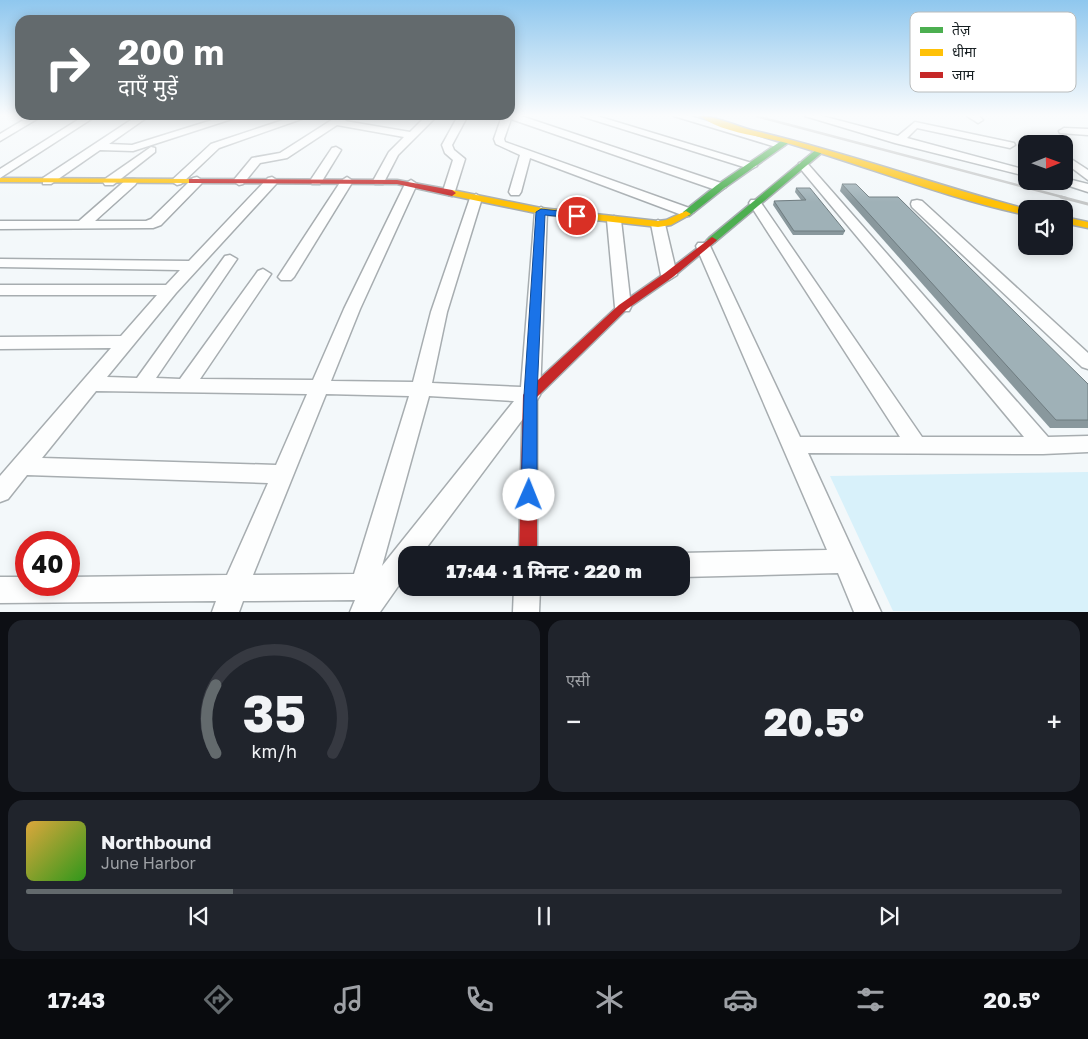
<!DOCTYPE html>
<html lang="hi">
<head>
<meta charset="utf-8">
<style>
	body { margin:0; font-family:"Golos Text","Noto Sans Devanagari",sans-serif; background:#20242c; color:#f1f3f6; height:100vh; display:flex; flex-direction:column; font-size:19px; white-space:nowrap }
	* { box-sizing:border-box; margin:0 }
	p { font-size:16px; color:#9ea1a6 }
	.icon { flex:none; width:28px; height:28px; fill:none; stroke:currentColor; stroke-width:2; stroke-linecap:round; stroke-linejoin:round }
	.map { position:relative; height:612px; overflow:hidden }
	.details { display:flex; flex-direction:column; gap:8px; padding:8px; background:#0d0f14; flex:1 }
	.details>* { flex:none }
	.banner { position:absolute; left:15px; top:15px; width:500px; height:105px; border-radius:15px; box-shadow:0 2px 12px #0003; background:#636a6d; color:#fff; overflow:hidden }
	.needle { width:32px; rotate:89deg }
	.tools { position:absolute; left:1018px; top:135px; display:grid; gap:10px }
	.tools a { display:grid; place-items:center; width:55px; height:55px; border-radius:10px; background:#171b24; box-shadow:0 2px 12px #0003; font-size:25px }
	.speed { position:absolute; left:15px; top:531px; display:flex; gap:10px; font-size:25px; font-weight:700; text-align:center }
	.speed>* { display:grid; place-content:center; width:65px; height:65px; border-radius:50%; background:#171b24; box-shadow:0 2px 12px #0003; line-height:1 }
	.speed .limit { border:8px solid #d22; background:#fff; color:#111 }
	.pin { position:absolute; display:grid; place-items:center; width:42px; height:42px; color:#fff; margin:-21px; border:2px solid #fff; border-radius:50%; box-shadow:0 1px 5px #0007 }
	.me { position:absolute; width:55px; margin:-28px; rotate:1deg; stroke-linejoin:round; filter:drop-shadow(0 0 4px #0008) }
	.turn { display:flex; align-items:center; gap:18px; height:105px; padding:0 20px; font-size:22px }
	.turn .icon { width:65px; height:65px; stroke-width:2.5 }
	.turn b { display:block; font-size:35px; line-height:42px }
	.big { font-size:38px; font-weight:800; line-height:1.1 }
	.details .card { flex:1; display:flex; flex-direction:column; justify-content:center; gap:8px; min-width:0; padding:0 18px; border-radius:15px; background:#20242c }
	.details .dial { align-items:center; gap:0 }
	.dial svg { height:130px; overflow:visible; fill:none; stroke:#363941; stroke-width:7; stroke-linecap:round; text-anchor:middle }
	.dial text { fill:#f1f3f6; stroke:none }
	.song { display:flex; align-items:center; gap:15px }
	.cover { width:60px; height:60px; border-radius:8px; background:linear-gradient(135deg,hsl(40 70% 55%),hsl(110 70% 35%)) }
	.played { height:5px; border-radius:2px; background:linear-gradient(90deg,#636a6d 20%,#363941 20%) }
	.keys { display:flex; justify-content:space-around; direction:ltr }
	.heat { display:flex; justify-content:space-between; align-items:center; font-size:28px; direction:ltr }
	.details .tiles { flex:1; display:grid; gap:8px; grid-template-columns:1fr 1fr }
	.card:last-child { grid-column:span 2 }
	.trip { position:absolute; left:398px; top:546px; width:292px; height:50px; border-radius:15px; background:#171b24; box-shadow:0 2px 12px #0003; font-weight:800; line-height:50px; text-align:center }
	.dock { display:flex; height:80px; justify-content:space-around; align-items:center; background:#090b0e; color:#9ea1a6 }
	.dock .icon { width:35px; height:35px }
	.dock .active { color:#636a6d }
	.dock b { font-size:22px; color:#f1f3f6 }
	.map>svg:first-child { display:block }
</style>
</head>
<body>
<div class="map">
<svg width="1088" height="612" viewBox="0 0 1088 612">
	<rect width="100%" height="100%" fill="#f3f8fa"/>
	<polygon fill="#d8f1fa" points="1088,472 1088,612 893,611 830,476"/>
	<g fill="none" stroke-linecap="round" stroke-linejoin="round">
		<defs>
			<g id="street">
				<polygon points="30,116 42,116 0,141 0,134"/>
				<polygon points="84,116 96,116 0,178 0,169"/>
				<polygon points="137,116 149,116 109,144 132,145 225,116 241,116 133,151 100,150 51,184 43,184 43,178"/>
				<polygon points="295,116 310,116 219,148 181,184 177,185 171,181 211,144"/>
				<polygon points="338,116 350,116 345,121 410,132 426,116 437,116 398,155 383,184 375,184 373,181 389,152 404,137 337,125 287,158 260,163 243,184 239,185 233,181 252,158 280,153"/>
				<polygon points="458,116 467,117 452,145 454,150 465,159 455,191 449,195 443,191 453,160 445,153 442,145"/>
				<polygon points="502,116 521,116 724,184 726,187 720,191 716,190 511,119 504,139 505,142 692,209 694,212 687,216 682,215 530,158 521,192 519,195 511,195 509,192 520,155 496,144 494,139"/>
				<polygon points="581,116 597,116 755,164 757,166 751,169 747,168"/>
				<polygon points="674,116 690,116 785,145 780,148 776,147"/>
				<polygon points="805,116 822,116 898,136 915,122 1014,143 1015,145 1010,148 917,128 907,138 1026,170 1026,176 895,143"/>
				<polygon points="967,116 979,116 983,120 978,123"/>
				<polygon points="1064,128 1088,129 1088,135 1060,133 1059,131"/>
				<polygon points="151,147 155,148 155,152 113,185 105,185 103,182 105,179"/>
				<polygon points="336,147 341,150 322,181 320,184 312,184 310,181 332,148"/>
				<polygon points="1068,157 1088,170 1088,180 1064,162 1064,158"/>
				<polygon points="803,162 807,163 1048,437 1088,436 1088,452 1043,454 808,453 881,612 854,612 838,573 681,577 681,555 676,555 681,553 827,550 696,246 698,243 708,243 710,246 800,437 900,437 749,203 751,200 759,200 922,437 1024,437 799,167 799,163"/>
				<polygon points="197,177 203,181 201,184 161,225 153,228 0,229 0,221 79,221 127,179 135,179 137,182 135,185 95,221 146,221 151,219 193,178"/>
				<path d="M272,177L278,181L276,184L176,293L107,377L137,378L225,256L230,255L237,259L156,378L180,379L258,271L263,269L271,274L200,379L313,380L344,309L405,184L411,180L417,184L360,309L331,381L413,382L431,312L470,198L476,194L482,198L447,312L432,383L521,387L535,211L541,207L547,211L540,395L537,400L421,555H406V575L380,612H350L355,600L243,601L239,612H212L216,601L0,603V577H26V585H69V577L227,575L268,483L27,475L8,499L0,502V476L111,348L0,349V337L121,336L157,295H0V285H166L180,270L0,267V259L189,261L268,178ZM96,391L307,394L276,465L42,458ZM326,394L409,396L354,574L253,575ZM429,396L514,401L382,566Z"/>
				<polygon points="347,177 353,181 294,277 291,280 281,280 278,277 341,181"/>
				<polygon points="1064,178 1088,184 1088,192 1054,181 1064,181"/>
				<polygon points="917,200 922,201 1088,353 1088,369 1082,367 912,207 911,204 912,201"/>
				<polygon points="614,216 621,220 631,307 629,311 617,311 615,307 607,220"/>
				<polygon points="658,220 665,224 677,275 669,280 661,275 651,224"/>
				<polygon points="514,588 540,588 539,612 513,612"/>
			</g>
			<g id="fast">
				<polygon points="784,139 791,141 723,189 689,216 683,216 683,212 717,185"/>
				<polygon points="817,149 824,151 715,242 709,242 707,240 709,238"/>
			</g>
			<g id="slow">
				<path d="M700,116C717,116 737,127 755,131C846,152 935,185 1026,209V215C947,198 871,168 794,145C765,136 723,134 700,116Z"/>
				<polygon points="0,178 192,179 196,181 192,183 0,182"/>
				<polygon points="452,190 541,208 658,221 666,220 686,211 691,214 671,225 658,227 541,214 449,195 448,193"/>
				<polygon points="1064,217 1088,222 1088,228 1064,223"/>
			</g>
			<g id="jam">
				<polygon points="189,179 397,180 452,190 456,193 452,196 397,184 192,183 189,183"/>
				<polygon points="712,237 717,240 715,242 673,277 627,309 537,397 537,555 519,555 523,395 525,392 619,305 665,273"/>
			</g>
		</defs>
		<use href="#street" stroke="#a7adb0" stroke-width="3"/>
		<use href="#fast" stroke="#a7adb0" stroke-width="3"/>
		<use href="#slow" stroke="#a7adb0" stroke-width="3"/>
		<use href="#jam" stroke="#a7adb0" stroke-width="3"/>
		<use href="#street" fill="#fdfefe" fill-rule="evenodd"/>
		<use href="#fast" fill="#4caf50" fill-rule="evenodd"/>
		<use href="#slow" fill="#ffc107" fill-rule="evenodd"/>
		<use href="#jam" fill="#c62828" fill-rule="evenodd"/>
		<polyline stroke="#c5c7c7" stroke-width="2.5" points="756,116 1066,198"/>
		<polyline stroke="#c5c7c7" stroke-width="3" points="1061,197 1088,204"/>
	</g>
	<g fill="#89989d">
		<polygon points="842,184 1088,384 1088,428 1050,428 840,191"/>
		<polygon points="796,188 845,231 843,235 793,235 773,205 774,201 801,200 795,192"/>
	</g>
	<g fill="#9fb1b7" stroke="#6f7c80">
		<polygon points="842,184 856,184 869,197 898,197 1088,384 1088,420 1056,420"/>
		<polygon points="796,188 810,188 845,231 794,231 774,201 806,200"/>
	</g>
	<linearGradient id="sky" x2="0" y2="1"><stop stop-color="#8fc7ee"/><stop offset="0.57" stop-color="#fafcfd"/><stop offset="1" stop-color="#fafcfd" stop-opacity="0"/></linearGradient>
	<rect width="1088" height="202" fill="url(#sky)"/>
	<polygon fill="#1a73e8" stroke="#114b97" points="541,209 577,213 582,216 577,218 545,215 537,395 537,495 534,500 529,502 523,500 521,495 524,395 536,212"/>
	<rect x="910" y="12" width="166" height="80" rx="8" fill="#fff" stroke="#b9bcbc" stroke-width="1"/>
	<rect x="920" y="27" width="23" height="6" fill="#4caf50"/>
	<rect x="920" y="49" width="23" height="7" fill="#ffc107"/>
	<rect x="920" y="72" width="23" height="6" fill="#c62828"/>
	<g font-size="14" fill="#161e21">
		<text x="952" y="35">तेज़</text>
		<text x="952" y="57">धीमा</text>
		<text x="952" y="80">जाम</text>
	</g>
</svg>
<div class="tools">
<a><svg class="needle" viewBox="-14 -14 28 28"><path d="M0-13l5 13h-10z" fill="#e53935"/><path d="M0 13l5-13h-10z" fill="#9ea1a6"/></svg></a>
<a><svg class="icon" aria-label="sound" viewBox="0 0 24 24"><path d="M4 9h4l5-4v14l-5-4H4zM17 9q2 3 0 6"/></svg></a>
</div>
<div class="speed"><div class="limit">40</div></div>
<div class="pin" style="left:577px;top:216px;background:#d93025"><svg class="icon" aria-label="arrive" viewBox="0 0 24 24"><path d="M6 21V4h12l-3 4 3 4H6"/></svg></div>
<svg class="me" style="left:529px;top:495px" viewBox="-20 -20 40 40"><circle r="19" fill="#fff"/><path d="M0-13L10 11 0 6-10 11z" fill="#1a73e8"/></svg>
<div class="trip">17:44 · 1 मिनट · 220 m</div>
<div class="banner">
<div class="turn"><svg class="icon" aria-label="right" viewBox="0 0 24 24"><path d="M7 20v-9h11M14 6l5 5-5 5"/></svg><div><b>200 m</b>दाएँ मुड़ें</div></div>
</div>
</div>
<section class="details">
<div class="tiles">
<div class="card dial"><svg viewBox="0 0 100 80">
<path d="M14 69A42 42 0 1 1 86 69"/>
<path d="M14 69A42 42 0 0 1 14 27" stroke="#636a6d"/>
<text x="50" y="56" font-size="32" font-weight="700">35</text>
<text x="50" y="72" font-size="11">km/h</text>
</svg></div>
<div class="card"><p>एसी</p>
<div class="heat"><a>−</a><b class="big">20.5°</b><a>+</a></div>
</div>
<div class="card">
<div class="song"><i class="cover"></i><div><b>Northbound</b><p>June Harbor</p></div></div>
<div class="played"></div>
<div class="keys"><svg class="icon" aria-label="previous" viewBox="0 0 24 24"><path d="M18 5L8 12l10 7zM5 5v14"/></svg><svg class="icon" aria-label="pause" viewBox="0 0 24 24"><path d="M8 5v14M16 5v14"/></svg><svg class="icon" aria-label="next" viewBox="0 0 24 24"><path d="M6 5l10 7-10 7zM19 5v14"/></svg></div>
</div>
</div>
</section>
<nav class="dock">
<b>17:43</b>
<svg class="icon active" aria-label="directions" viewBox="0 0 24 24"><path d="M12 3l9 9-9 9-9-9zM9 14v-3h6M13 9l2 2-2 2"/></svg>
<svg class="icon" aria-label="music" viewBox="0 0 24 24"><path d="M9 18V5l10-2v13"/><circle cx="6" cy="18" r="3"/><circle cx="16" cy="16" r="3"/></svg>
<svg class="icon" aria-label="phone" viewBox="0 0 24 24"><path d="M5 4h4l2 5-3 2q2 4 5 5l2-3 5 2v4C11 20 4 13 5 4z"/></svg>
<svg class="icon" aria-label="climate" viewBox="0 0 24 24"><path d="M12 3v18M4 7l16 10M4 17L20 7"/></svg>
<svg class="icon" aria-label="car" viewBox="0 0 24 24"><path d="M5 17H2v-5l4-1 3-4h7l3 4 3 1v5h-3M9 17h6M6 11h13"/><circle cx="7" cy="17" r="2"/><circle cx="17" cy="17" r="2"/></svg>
<svg class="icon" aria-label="filters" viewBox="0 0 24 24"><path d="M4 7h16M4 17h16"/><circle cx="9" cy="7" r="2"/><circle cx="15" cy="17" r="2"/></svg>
<b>20.5°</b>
</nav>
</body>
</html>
